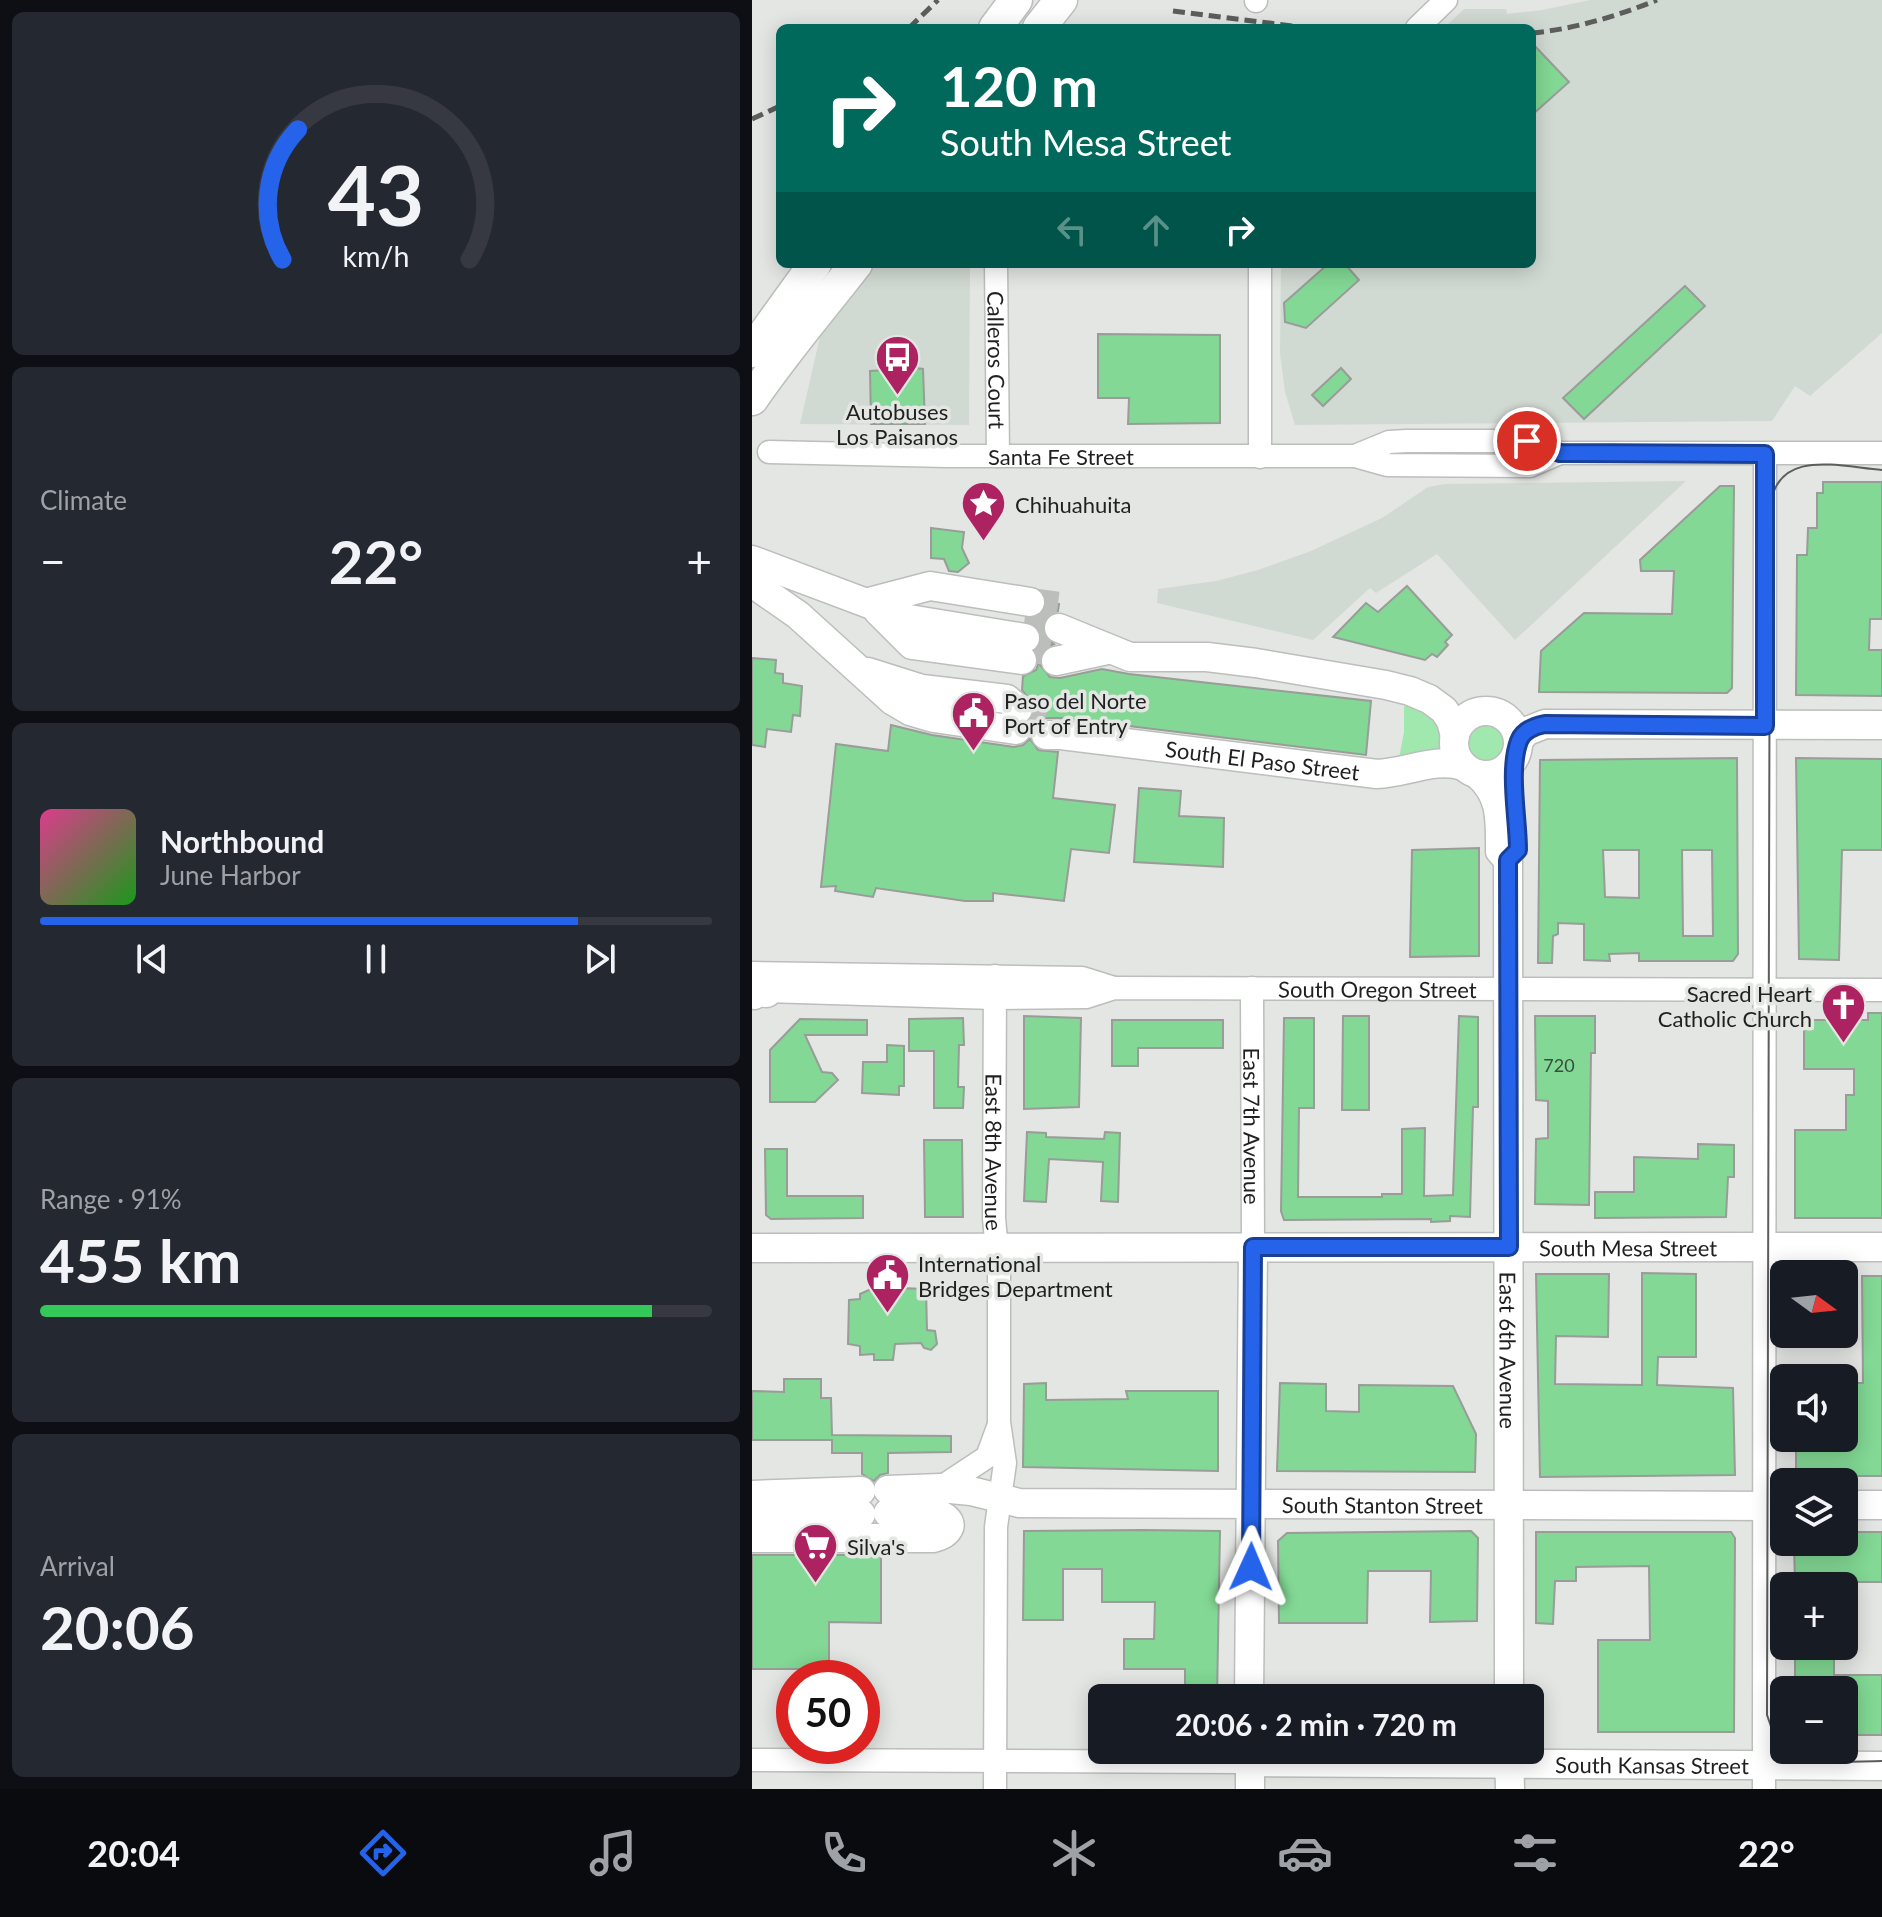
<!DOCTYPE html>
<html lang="en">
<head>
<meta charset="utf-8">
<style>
	body { margin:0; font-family:Lato,sans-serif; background:#242831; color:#f1f3f6; height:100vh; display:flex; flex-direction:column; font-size:30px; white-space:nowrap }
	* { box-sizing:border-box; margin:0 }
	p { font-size:26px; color:#9ea1a6 }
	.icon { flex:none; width:44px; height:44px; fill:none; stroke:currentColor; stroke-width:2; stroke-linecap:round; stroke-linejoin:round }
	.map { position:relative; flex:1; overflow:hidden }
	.panel { display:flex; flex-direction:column; gap:12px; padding:12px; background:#0d0f14; width:752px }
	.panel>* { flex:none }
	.banner { position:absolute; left:24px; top:24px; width:760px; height:244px; border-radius:12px; box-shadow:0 4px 20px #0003; background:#00695c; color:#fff; overflow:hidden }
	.needle { width:52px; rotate:105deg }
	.buttons { position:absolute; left:1018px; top:1260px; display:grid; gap:16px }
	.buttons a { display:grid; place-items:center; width:88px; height:88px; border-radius:12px; background:#171b24; box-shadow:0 4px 20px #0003; font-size:40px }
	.speed { position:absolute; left:24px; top:1660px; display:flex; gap:16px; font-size:40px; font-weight:700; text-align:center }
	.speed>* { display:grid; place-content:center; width:104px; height:104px; border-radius:50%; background:#171b24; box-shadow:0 4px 20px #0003; line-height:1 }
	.speed .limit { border:12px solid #d22; background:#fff; color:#111 }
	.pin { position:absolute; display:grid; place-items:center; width:68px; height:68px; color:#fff; margin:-34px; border:4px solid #fff; border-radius:50%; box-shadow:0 2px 8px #0007 }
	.me { position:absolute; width:88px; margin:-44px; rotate:1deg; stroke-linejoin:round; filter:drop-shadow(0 0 6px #0008) }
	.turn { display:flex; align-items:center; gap:28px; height:168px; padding:0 32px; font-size:36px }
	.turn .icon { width:104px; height:104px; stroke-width:2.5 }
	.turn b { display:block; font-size:56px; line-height:68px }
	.lanes { display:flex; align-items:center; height:76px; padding:0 32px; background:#0003; justify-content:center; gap:40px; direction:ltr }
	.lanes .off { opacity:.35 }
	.big { font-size:60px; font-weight:700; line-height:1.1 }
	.panel .tile { flex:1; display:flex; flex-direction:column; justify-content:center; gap:12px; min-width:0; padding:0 28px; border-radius:12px; background:#242831 }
	.panel .dial { align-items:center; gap:0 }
	.dial svg { height:208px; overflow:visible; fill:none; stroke:#363941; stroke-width:7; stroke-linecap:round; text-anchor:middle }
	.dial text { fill:#f1f3f6; stroke:none }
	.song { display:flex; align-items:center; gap:24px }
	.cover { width:96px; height:96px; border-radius:12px; background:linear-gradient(135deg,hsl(330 70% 55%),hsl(120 70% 35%)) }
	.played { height:8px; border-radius:4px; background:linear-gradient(90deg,#2563eb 80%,#363941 80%) }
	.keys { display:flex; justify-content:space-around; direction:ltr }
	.heat { display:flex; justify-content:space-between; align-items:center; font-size:44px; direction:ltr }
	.charge { height:12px; border-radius:6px; background:linear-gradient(90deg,#34c759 91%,#363941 0) }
	.trip { position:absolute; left:336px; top:1684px; width:456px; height:80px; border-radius:12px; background:#171b24; box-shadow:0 4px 20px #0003; font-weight:700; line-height:80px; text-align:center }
	.menu { display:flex; height:128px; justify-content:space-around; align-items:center; background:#090b0e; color:#9ea1a6 }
	.menu .icon { width:56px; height:56px }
	.menu .current { color:#2563eb }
	.menu b { font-size:36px; color:#f1f3f6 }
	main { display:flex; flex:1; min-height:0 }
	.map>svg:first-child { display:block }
</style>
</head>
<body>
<main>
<section class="panel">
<div class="tile dial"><svg viewBox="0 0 100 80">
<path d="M14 69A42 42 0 1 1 86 69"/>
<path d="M14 69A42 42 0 0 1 20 19" stroke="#2563eb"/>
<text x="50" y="56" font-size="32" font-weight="700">43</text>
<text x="50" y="72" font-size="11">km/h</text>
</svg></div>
<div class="tile"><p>Climate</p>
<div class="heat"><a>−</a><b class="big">22°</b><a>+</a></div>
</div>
<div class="tile">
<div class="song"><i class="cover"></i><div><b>Northbound</b><p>June Harbor</p></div></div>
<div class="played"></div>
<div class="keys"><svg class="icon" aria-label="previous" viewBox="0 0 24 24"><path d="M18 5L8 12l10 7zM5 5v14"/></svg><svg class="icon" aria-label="pause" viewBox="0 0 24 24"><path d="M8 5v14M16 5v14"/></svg><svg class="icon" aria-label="next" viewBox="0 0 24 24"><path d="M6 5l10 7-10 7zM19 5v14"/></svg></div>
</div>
<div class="tile"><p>Range · 91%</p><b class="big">455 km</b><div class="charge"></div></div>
<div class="tile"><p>Arrival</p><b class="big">20:06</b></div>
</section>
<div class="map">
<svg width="1130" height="1789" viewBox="0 0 1130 1789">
	<rect width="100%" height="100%" fill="#e3e6e3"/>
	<g fill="#d1dad2">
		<polygon points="838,0 1130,0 1130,333 1058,396 1043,386 1020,421 543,425 533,392 528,353 529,264 780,264 780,28 692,28 712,9 754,9 755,14 790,10"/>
		<polygon points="116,264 218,264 217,425 48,424 72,319"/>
		<polygon points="934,481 763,640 685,554 624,593 618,588 561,640 405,603 406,589 464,581 506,570 559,551 630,518 676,487 693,484"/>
	</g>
	<g fill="#a1e8ae">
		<polygon points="656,703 674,706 694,738 692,747 687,753 647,758 652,732 652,707"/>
		<circle cx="736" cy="743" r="19"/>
	</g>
	<g fill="#82d894" stroke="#999c99" stroke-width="2" fill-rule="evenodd">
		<polygon points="780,43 817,82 780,115"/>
		<polygon points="576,264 593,264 607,280 554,328 533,322 532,303"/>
		<polygon points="933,286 953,306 832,419 811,398"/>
		<polygon points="346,334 468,335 468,423 376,424 377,398 346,398"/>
		<polygon points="134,357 155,357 156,367 171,369 173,424 119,424 118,371 134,370"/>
		<polygon points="589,368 599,379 571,406 560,395"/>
		<polygon points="1071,482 1130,482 1130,619 1118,619 1117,650 1130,650 1130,696 1044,695 1045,555 1055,555 1056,528 1065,528 1065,493 1071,493"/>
		<polygon points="968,486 982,486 980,688 975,693 787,692 789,651 832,613 920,614 922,571 889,571 888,560"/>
		<polygon points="179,528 212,532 210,548 217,563 206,572 197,571 192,559 179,558"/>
		<polygon points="655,586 700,635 693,642 696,645 685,657 680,654 673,660 581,637 614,603 626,612"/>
		<polygon points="295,602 307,604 306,611 297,614 292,621 290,630 293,638 302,644 293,648 288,657 288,665 298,677 308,678 350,669 377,674 619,701 614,755 311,718 293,718 280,726 278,721 282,713 282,705 270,690 271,676 284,670 287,662 284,651 290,640 289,631 278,622 278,619 291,613"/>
		<polygon points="0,658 24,660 23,673 31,674 31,683 50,686 48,716 41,715 39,732 15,729 13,747 0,745"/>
		<polygon points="139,725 180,735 262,747 271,745 278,739 286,750 306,752 301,798 363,805 357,853 319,849 312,901 241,893 241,901 213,901 124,888 121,897 83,891 84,886 69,887 84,744 136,751"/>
		<path d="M985,758L986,954L981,961H887V953L857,954L858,961L832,960V924L806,923V934L801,936L800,963H786L788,760ZM851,850H887V898L853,897ZM930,850H960L961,936H931Z"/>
		<polygon points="1044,758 1130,759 1130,850 1090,850 1087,960 1047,959"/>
		<polygon points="387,788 429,791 427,816 472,818 471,867 382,862"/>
		<polygon points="727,848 727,956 658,957 660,850"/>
		<polygon points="1116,1013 1130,1013 1130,1218 1043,1218 1043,1130 1094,1130 1094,1095 1102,1095 1102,1069 1052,1069 1052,1020 1116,1020"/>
		<polygon points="272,1016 329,1018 327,1107 272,1109"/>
		<polygon points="591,1016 617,1016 617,1110 590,1110"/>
		<polygon points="707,1016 726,1017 726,1107 721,1107 718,1217 698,1216 698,1221 679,1222 679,1219 532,1220 529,1211 532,1018 562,1018 562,1108 547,1108 546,1197 630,1197 630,1194 650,1194 650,1129 673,1128 672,1196 701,1195"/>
		<polygon points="783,1016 843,1016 843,1053 839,1053 837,1205 783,1204 784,1139 796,1138 796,1101 784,1100"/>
		<polygon points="211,1018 212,1045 207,1045 206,1087 212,1087 211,1108 182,1108 182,1051 157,1051 157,1019"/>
		<polygon points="48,1019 115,1020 115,1035 53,1035 70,1072 80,1073 86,1080 63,1102 18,1102 18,1050"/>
		<polygon points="360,1020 471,1020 471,1048 386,1048 386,1066 360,1066"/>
		<polygon points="135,1045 152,1046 152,1086 147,1086 147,1095 110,1093 111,1062 135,1062"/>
		<polygon points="275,1132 294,1133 294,1137 352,1139 353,1132 368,1133 366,1202 349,1201 351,1162 297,1159 294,1202 272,1201"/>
		<polygon points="172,1140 210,1140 211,1217 173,1217"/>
		<polygon points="946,1144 982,1145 982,1177 976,1177 974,1217 843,1218 843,1192 882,1192 882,1157 946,1159"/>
		<polygon points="13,1149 35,1149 35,1196 111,1196 111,1218 19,1219 14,1215"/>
		<polygon points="890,1273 944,1274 944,1357 906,1357 905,1385 981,1388 983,1475 788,1477 784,1274 857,1274 856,1337 804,1336 803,1384 890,1385"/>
		<polygon points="1110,1276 1130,1276 1130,1476 1044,1476 1044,1438 1092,1438 1092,1383 1111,1383"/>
		<polygon points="140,1284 147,1284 147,1288 174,1289 175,1330 183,1331 185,1344 179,1350 172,1348 169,1343 143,1344 141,1360 122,1360 122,1354 108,1355 108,1346 96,1344 97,1300 108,1299 108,1294 117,1290"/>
		<polygon points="32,1379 69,1379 69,1398 79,1398 80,1435 199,1436 199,1452 136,1453 136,1473 128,1475 122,1481 110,1474 110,1453 80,1453 80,1440 0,1440 0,1391 32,1392"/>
		<polygon points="294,1383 294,1400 376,1399 374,1391 466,1391 466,1471 271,1467 272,1384"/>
		<polygon points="528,1383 574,1384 574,1411 607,1412 607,1385 701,1386 724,1434 723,1472 525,1471"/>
		<polygon points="391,1530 468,1531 465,1698 433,1698 433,1669 372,1669 372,1639 402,1639 403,1602 350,1602 350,1569 311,1569 311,1620 271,1620 272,1531"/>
		<polygon points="719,1531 726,1538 725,1621 678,1622 679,1571 616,1571 615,1623 527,1623 526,1541 535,1533"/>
		<polygon points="784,1532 979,1532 983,1538 982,1732 846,1732 846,1640 898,1640 897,1566 824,1567 824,1581 803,1581 801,1624 784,1623"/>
		<polygon points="1092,1532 1130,1532 1130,1582 1104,1582 1104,1586 1043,1586 1042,1542 1092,1542"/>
		<polygon points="0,1555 129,1555 129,1623 77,1622 77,1669 0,1669"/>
		<polygon points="1043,1646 1082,1646 1082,1675 1130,1675 1130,1735 1092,1735 1092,1690 1043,1690"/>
	</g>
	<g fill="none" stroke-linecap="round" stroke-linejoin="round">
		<g stroke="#bcbebc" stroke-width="28" stroke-dasharray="28 14" stroke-linecap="butt">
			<polyline points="278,602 309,606"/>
			<polyline points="272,624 307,628"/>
			<polyline points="270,648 304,652"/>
			<polyline points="265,719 295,725"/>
		</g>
		<defs>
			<g id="minor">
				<polyline points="504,1 504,0"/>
				<polyline points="665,28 694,0"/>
				<path id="s1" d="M244,264L246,456"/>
				<polyline points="508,264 508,457"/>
				<path id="s2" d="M17,452L195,456H603L635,465L778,466L808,453"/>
				<polyline points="603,456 637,442 655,441 775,441 808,453 1130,453"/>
				<polyline points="0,973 330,978 362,988"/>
				<path id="s3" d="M243,976L242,1218L247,1273V1422L253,1463L244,1527L243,1789"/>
				<path id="s4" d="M500,988L501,1247"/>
				<path id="s5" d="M3,998L14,991L242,998L334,997L362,988L1130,990"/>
				<polyline points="188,1488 235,1457 246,1427"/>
				<polyline points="0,1760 498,1762"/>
				<polyline points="1012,1789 1013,454"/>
			</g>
			<g id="major">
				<polyline points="0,560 157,619 273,638"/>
				<polyline points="0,583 46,615 141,701 158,711 182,718 264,730"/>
				<polyline points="117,602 178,586 278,602"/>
				<polyline points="126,611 160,645 270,660"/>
				<polyline points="307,628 378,657 455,657 504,663 634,685 658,691 677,699 692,710 699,721 703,736"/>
				<polyline points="304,661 355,650"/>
				<polyline points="116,672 170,689 255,699 266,709"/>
				<circle cx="734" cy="743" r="32"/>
				<path id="s6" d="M294,735H309L625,774C654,773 683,757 711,766"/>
				<polyline points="767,741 773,732 793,724 1130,725"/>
				<path id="s7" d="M725,774C750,795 748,820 748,851L756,860L757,1698"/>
				<path id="s8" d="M0,1248L1130,1247"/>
				<path id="s9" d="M136,1490L188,1488L219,1491L267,1503L1032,1506"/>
				<polyline points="0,1495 109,1491"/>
				<polyline points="1092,1505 1130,1505"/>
				<polyline points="0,1514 109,1514"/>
				<path d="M0,1538H181C195,1535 206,1524 189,1515L136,1513"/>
				<polyline points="497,1698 501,1247"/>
				<polyline points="498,1750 498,1789"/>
				<polyline points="757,1750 758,1789"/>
				<path id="s10" d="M498,1762L1130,1766"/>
			</g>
			<g id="highway">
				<polyline points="243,28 264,0"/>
				<polyline points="287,28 309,0"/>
				<polyline points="0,351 63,264"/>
				<path d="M0,399C32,352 69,309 104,264"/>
				<polyline points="0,988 14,991"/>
			</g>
		</defs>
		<use href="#minor" stroke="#bcbebc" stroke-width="25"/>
		<use href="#major" stroke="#bcbebc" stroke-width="31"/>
		<use href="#highway" stroke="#bcbebc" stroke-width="35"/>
		<use href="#minor" stroke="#fff" stroke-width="22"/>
		<use href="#major" stroke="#fff" stroke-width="28"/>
		<use href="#highway" stroke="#fff" stroke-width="32"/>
		<g stroke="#5c5d5c" stroke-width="2">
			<path d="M1032,1747L1022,1735L1015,1715L1018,507C1025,447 1088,467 1130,470"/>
			<path d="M1036,1750C1063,1767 1099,1761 1130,1761"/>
		</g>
		<g stroke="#5c5d5c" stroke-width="5" stroke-dasharray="12 6" stroke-linecap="butt">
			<polyline points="421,11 557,28"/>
			<polyline points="157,28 186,0"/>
			<path d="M780,33C823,29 865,16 905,0"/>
			<polyline points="0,119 28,106"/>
		</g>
	</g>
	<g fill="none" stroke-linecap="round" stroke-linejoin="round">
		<defs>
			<path id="route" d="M499,1567L501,1247H757L756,860L766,850C766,818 756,770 767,741C771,730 783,726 793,724L1013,726V454L808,453L775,441"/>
		</defs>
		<use href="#route" stroke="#184099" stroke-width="20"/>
		<use href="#route" stroke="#2563eb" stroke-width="14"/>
	</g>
	<defs>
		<symbol id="bus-pin" viewBox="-11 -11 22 30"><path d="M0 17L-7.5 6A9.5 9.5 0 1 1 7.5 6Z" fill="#ad2261" stroke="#e3e6e3"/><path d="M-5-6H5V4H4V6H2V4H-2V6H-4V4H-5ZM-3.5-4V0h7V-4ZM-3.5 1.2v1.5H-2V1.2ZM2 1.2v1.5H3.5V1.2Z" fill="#fff"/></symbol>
		<symbol id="sight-pin" viewBox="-11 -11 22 30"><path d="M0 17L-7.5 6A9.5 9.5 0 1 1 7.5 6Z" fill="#ad2261" stroke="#e3e6e3"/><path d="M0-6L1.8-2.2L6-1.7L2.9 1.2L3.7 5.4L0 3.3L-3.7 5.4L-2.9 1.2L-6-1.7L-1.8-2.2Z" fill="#fff"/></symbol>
		<symbol id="civic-pin" viewBox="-11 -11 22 30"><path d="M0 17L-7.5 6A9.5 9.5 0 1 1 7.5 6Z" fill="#ad2261" stroke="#e3e6e3"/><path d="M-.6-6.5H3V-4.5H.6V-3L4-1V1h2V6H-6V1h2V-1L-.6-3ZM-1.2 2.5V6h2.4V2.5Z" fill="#fff"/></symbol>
		<symbol id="church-pin" viewBox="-11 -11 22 30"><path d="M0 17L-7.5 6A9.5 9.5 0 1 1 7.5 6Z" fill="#ad2261" stroke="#e3e6e3"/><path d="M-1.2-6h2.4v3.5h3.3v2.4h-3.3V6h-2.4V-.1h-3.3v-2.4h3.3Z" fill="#fff"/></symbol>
		<symbol id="supermarket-pin" viewBox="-11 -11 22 30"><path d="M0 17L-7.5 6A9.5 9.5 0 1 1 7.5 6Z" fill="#ad2261" stroke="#e3e6e3"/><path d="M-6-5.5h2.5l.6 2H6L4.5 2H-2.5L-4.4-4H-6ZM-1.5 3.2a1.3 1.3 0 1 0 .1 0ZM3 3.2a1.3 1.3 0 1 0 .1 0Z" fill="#fff"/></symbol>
	</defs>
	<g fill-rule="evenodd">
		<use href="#bus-pin" x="120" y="332" width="51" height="69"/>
		<use href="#sight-pin" x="206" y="478" width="51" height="69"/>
		<use href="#civic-pin" x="196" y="688" width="51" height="69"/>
		<use href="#church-pin" x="1066" y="980" width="51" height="69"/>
		<use href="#civic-pin" x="110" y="1250" width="51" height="69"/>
		<use href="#supermarket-pin" x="38" y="1520" width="51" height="69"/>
	</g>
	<g text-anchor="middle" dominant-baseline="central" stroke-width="7" stroke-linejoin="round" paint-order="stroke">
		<g font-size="18" fill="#384e3c">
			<text x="807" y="1065">720</text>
		</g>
		<g font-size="22" fill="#1f201f" stroke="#e3e6e3">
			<text stroke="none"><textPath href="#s1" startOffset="96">Calleros Court</textPath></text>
			<text stroke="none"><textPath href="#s2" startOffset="292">Santa Fe Street</textPath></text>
			<text stroke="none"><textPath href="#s6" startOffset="218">South El Paso Street</textPath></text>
			<text stroke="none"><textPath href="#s5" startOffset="626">South Oregon Street</textPath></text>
			<text stroke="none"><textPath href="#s4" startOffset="138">East 7th Avenue</textPath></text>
			<text stroke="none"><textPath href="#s3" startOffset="176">East 8th Avenue</textPath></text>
			<text stroke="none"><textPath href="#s8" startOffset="876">South Mesa Street</textPath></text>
			<text stroke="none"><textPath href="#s7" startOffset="586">East 6th Avenue</textPath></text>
			<text stroke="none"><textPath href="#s9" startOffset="496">South Stanton Street</textPath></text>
			<text stroke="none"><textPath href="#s10" startOffset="402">South Kansas Street</textPath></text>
		</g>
		<g font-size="22" fill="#1f201f" stroke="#e3e6e3" text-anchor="start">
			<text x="145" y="411" text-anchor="middle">Autobuses<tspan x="145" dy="25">Los Paisanos</tspan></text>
			<text x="263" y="504">Chihuahuita</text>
			<text x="252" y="700">Paso del Norte<tspan x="252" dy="25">Port of Entry</tspan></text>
			<text x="1060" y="993" text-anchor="end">Sacred Heart<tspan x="1060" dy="25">Catholic Church</tspan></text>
			<text x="166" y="1263">International<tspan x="166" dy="25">Bridges Department</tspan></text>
			<text x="95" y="1546">Silva's</text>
		</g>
	</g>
</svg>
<div class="buttons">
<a><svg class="needle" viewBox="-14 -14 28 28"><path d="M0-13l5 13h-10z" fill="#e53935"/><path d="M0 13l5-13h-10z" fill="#9ea1a6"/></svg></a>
<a><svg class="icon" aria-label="sound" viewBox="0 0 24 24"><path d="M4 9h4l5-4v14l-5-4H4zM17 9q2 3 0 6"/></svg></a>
<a><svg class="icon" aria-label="layers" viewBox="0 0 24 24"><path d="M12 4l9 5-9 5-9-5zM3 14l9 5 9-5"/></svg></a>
<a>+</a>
<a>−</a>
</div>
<div class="speed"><div class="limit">50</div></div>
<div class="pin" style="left:775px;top:441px;background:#d93025"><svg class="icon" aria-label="arrive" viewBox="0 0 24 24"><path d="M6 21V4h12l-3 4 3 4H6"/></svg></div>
<svg class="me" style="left:499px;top:1567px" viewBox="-20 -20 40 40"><path d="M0-17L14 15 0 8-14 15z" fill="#2563eb" stroke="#fff" stroke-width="4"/></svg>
<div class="trip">20:06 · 2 min · 720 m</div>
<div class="banner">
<div class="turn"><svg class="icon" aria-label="right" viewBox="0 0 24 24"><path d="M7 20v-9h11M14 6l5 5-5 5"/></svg><div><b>120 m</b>South Mesa Street</div></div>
<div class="lanes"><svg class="icon off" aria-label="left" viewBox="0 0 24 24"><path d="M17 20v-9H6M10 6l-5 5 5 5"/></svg><svg class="icon off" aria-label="ahead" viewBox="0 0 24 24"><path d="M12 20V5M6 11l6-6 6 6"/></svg><svg class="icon" aria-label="right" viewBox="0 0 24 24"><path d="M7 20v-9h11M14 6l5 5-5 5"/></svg></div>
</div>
</div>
</main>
<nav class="menu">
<b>20:04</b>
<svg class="icon current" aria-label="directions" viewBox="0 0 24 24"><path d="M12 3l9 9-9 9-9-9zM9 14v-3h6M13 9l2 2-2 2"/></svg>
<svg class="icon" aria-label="music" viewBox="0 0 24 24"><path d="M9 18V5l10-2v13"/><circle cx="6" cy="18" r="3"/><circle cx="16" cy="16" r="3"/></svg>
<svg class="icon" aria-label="phone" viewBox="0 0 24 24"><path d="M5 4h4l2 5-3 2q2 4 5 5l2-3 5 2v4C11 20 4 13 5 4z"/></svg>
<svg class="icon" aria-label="climate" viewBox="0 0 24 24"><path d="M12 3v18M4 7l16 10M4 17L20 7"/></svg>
<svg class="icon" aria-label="car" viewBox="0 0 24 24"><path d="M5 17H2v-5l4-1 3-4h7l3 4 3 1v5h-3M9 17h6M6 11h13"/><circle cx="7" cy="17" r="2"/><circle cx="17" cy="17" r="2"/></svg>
<svg class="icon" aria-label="filters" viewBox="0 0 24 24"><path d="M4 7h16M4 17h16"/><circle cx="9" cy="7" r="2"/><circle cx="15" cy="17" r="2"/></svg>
<b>22°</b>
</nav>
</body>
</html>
